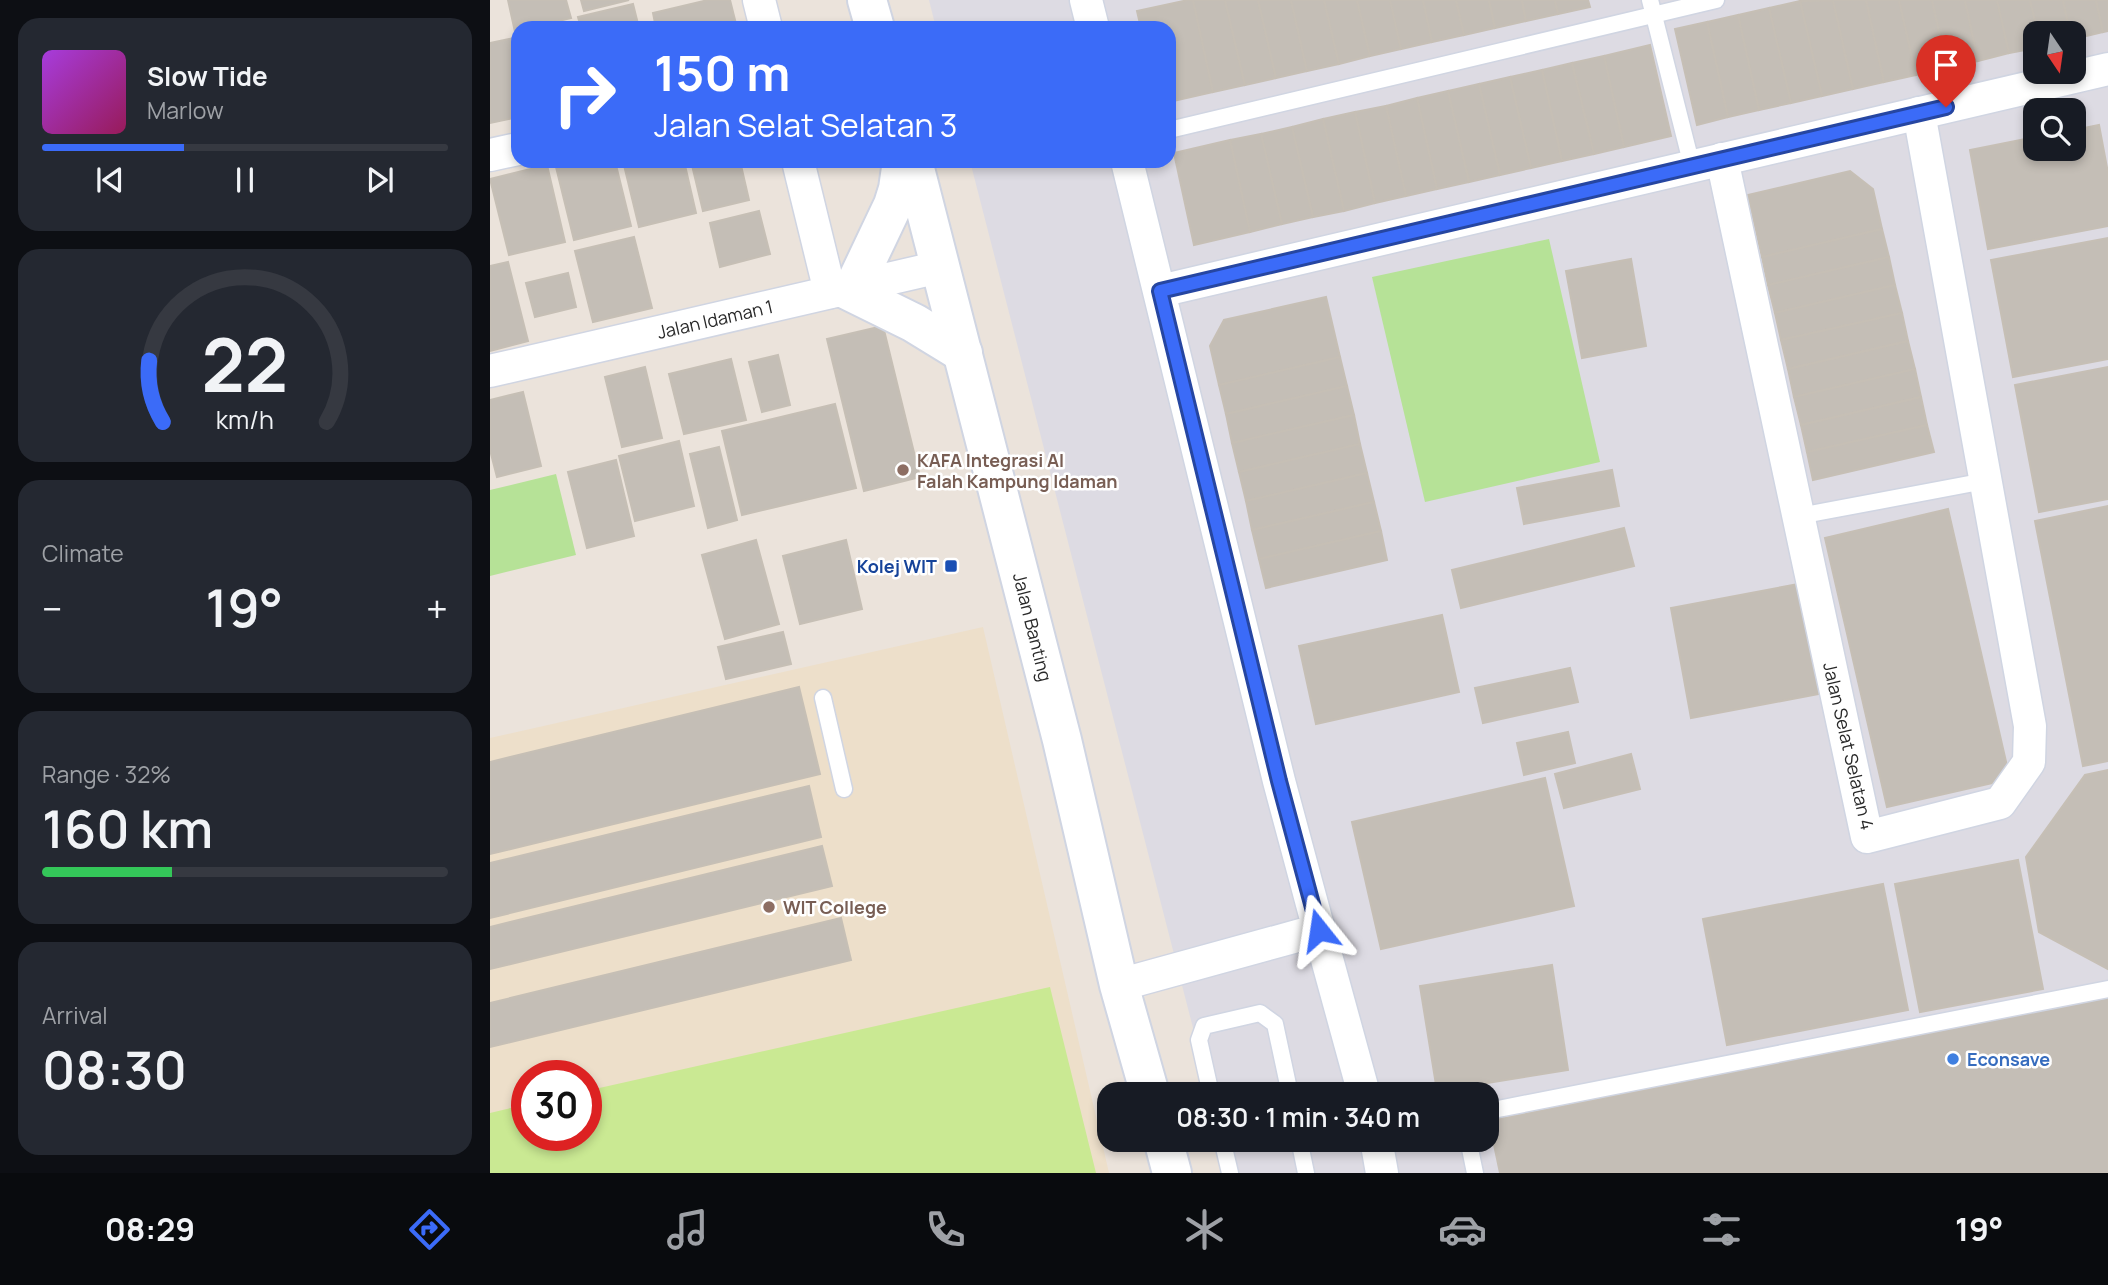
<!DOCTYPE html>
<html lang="en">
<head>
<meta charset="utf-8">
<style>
	body { margin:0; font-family:Manrope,sans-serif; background:#242831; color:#f1f3f6; height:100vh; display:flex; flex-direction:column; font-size:26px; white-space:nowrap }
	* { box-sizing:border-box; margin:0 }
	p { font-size:23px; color:#9ea1a6 }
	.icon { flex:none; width:38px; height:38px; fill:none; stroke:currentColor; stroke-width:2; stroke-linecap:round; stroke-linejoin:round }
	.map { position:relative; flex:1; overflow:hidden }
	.side { display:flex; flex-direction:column; gap:18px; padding:18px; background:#0d0f14; width:490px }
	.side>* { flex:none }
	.top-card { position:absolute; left:21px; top:21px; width:665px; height:147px; border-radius:21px; box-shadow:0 4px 10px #0003; background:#3b6bf8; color:#fff; overflow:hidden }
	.needle { width:46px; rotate:167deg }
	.tools { position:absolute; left:1533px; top:21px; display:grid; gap:14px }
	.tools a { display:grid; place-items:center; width:63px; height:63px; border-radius:14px; background:#171b24; box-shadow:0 4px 10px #0003; font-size:35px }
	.speed { position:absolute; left:21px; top:1060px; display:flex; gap:14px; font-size:35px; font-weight:700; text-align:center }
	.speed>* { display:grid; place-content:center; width:91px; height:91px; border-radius:50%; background:#171b24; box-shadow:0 4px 10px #0003; line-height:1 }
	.speed .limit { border:10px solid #d22; background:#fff; color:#111 }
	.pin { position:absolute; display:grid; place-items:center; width:60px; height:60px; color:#fff; margin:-72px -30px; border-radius:50% 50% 50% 0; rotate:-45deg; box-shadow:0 0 7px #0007 }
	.pin .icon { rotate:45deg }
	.me { position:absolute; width:77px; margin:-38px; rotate:345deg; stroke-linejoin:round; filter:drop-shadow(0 0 5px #0008) }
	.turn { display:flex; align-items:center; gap:24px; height:147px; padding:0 28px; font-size:32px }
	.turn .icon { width:91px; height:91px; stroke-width:2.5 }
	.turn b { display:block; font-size:49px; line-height:60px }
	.big { font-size:52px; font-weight:600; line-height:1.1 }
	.side .widget { flex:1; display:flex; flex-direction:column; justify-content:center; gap:10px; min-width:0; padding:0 24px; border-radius:21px; background:#242831 }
	.side .dial { align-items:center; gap:0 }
	.dial svg { height:182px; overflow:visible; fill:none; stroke:#363941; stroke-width:7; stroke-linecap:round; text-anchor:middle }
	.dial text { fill:#f1f3f6; stroke:none }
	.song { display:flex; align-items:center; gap:21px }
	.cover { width:84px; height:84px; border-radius:10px; background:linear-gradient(135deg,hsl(280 70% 55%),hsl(330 70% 35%)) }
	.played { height:7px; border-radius:4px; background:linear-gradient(90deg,#3b6bf8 35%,#363941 35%) }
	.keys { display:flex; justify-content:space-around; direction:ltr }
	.heat { display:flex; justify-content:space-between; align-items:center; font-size:38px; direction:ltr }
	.charge { height:10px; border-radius:5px; background:linear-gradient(90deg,#34c759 32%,#363941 0) }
	.trip { position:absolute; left:607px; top:1082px; width:402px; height:70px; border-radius:21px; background:#171b24; box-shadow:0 4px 10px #0003; font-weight:600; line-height:70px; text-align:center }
	.menu { display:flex; height:112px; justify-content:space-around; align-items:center; background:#090b0e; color:#9ea1a6 }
	.menu .icon { width:49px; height:49px }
	.menu .on { color:#3b6bf8 }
	.menu b { font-size:32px; color:#f1f3f6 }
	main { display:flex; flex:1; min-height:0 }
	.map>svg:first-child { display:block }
</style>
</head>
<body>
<main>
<section class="side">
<div class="widget">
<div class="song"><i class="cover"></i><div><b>Slow Tide</b><p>Marlow</p></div></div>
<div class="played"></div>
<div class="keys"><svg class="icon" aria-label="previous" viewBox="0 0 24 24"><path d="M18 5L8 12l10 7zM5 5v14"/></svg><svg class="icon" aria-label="pause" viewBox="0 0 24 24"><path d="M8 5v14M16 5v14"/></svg><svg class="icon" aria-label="next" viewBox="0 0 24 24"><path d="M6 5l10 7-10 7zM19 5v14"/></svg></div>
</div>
<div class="widget dial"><svg viewBox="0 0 100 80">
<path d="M14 69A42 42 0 1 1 86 69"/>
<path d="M14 69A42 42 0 0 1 8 42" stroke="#3b6bf8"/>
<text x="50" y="56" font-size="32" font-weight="700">22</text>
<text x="50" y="72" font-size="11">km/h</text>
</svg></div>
<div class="widget"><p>Climate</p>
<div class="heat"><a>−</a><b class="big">19°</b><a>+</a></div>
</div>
<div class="widget"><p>Range · 32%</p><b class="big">160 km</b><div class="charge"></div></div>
<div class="widget"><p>Arrival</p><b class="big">08:30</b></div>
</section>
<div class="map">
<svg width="1618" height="1173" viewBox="0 0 1618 1173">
	<rect width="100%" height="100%" fill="#ebe3db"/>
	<path fill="#dddbe3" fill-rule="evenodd" d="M439,0H1618V1173H740L731,1139H998V1094H720L480,161H679V28H446ZM1545,33H1584V72H1545ZM1545,110H1584V149H1545Z"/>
	<path fill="#eddfca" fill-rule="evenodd" d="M493,627L619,1173H0V738ZM37,1076H96V1136H37Z"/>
	<g fill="#b6e297">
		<polygon points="1059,239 1110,462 935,502 882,277"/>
		<polygon points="66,474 86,555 0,576 0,490"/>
	</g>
	<polygon fill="#cae993" points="560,987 606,1173 0,1173 0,1113 37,1104 37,1136 96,1136 96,1091"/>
	<g fill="#c4beb6" stroke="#c6bfb5" stroke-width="2">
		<polygon points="18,0 76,0 81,18 40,28 28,28 25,32"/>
		<polygon points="91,0 139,0 94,11"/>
		<polygon points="218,0 240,0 247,28 166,28 163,13"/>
		<polygon points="698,0 703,0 723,92 679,102 679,28 651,28 647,11"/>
		<polygon points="703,0 735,0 755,85 723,92"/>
		<polygon points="735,0 768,0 786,78 755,85"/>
		<polygon points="768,0 801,0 817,71 786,78"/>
		<polygon points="801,0 834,0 849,64 817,71"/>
		<polygon points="834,0 867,0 880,56 849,64"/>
		<polygon points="867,0 900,0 911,49 880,56"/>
		<polygon points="900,0 933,0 942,42 911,49"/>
		<polygon points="933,0 966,0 974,35 942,42"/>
		<polygon points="966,0 999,0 1005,28 974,35"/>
		<polygon points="999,0 1032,0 1036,21 1005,28"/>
		<polygon points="1032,0 1065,0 1068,14 1036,21"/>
		<polygon points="1065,0 1098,0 1100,7 1068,14"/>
		<polygon points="1343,0 1363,89 1332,96 1310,1"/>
		<polygon points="1343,0 1376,0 1394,82 1363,89"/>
		<polygon points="1376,0 1409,0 1426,75 1394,82"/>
		<polygon points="1409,0 1442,0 1457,67 1426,75"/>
		<polygon points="1442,0 1475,0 1488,61 1457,67"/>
		<polygon points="1475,0 1507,0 1519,53 1488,61"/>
		<polygon points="1507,0 1540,0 1548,33 1545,33 1545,48 1519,53"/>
		<polygon points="1540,0 1573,0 1580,33 1548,33"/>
		<polygon points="1573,0 1606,0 1613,32 1584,39 1584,33 1580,33"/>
		<polygon points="1606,0 1618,0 1618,31 1613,32"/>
		<polygon points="1310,1 1332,96 1301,103 1279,8"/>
		<polygon points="143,4 149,28 91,28 88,17"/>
		<polygon points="1279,8 1301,103 1269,110 1248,15"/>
		<polygon points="1248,15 1269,110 1238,117 1217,22"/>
		<polygon points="1217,22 1238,117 1207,125 1185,29"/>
		<polygon points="24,38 28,55 28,117 0,123 0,43"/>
		<polygon points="1160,45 1181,136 1134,147 1114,56"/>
		<polygon points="1114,56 1134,147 1104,154 1082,63"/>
		<polygon points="1082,63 1104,154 1072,161 1052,70"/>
		<polygon points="1052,70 1072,161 1041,168 1020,77"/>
		<polygon points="1020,77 1041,168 1010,175 989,84"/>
		<polygon points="989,84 1010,175 979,182 958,91"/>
		<polygon points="958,91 979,182 947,189 927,98"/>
		<polygon points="927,98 947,189 916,196 896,106"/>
		<polygon points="896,106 916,196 885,203 865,112"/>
		<polygon points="865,112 885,203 854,211 833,119"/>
		<polygon points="833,119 854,211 823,217 802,127"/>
		<polygon points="1609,125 1618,173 1618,226 1498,249 1480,150 1545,137 1545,149 1584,149 1584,130"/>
		<polygon points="802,127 823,217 792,224 771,134"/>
		<polygon points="771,134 792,224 760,232 740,140"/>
		<polygon points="740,140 760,232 704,245 684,153"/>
		<polygon points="91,161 125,161 141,226 84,240 66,167"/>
		<polygon points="133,161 194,161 206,213 149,227"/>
		<polygon points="201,161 250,161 259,200 213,211"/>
		<polygon points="57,165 75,242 19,255 0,179"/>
		<polygon points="1360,171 1383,189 1392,229 1272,257 1258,195"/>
		<polygon points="269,211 280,254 230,267 220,223"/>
		<polygon points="1392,229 1399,257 1278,285 1272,257"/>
		<polygon points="144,237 162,308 103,322 85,251"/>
		<polygon points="1618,238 1618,359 1523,377 1501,260"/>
		<polygon points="1399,257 1405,285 1285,313 1278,285"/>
		<polygon points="1141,259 1156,346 1092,358 1076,271"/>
		<polygon points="18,262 38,341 0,351 0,266"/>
		<polygon points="78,273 86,307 45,317 36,283"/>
		<polygon points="1405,285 1412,313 1291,340 1285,313"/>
		<polygon points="836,297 850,357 729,385 720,346 734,320"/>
		<polygon points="1412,313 1418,341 1298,369 1291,340"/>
		<polygon points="393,326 430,477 374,491 337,339"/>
		<polygon points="1418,341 1425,369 1304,397 1298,369"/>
		<polygon points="288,355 300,405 272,412 259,362"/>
		<polygon points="850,357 857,386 736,414 729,385"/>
		<polygon points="241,359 256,420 194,434 179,374"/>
		<polygon points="155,367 172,438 132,447 115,377"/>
		<polygon points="1618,367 1618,499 1549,512 1525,385"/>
		<polygon points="1425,369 1431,397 1311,425 1304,397"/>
		<polygon points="857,386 864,415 742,443 736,414"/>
		<polygon points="33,392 51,466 7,477 0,450 0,400"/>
		<polygon points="1431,397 1437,425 1317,452 1311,425"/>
		<polygon points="345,404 366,488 252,515 232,431"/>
		<polygon points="864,415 870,444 749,472 742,443"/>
		<polygon points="1437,425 1444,452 1323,480 1317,452"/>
		<polygon points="189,441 204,506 145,521 129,456"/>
		<polygon points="870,444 877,473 756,501 749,472"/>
		<polygon points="229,447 247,520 218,528 200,454"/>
		<polygon points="126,460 144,536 97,548 78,472"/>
		<polygon points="1122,470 1129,506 1034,524 1027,488"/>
		<polygon points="877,473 884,502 762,530 756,501"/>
		<polygon points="884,502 891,531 769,559 762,530"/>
		<polygon points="1618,506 1618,761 1593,766 1545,521"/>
		<polygon points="1458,509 1520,779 1397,807 1335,538"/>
		<polygon points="1134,528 1144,566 971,608 962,570"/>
		<polygon points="891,531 897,560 776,588 769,559"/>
		<polygon points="266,540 289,624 235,639 212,555"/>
		<polygon points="356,540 372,609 310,624 293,556"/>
		<polygon points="1314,583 1334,693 1201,718 1181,608"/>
		<polygon points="952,615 969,692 826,724 809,646"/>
		<polygon points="293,632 301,664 236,679 228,647"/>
		<polygon points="1080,668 1088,702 993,723 985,688"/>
		<polygon points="309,687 330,774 0,854 0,762"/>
		<polygon points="1078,732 1085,763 1034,775 1027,743"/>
		<polygon points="1141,754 1150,789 1074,808 1065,774"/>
		<polygon points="1618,770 1618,969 1549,932 1536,857 1595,775"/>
		<polygon points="1055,778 1084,906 891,949 862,822"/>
		<polygon points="319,786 331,837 0,918 0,863"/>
		<polygon points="332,846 342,886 0,969 0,927"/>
		<polygon points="1528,860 1553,989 1430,1012 1405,884"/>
		<polygon points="1393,884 1418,1010 1237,1045 1213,919"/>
		<polygon points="351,918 361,960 0,1047 0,1003"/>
		<polygon points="1062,965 1078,1070 947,1091 930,986"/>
		<polygon points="1618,997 1618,1173 1010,1173 999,1121"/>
	</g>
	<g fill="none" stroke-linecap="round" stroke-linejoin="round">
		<defs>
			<g id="lane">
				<polyline points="1160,0 1202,166"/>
				<polyline points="679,130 1226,0"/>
				<polyline points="1309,516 1495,481"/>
				<polyline points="333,698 354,789"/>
				<polyline points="721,1094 709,1040 714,1026 770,1013 785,1024 800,1094"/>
				<polyline points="998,1111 1618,989"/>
				<polyline points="732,1139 740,1173"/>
				<polyline points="809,1139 816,1173"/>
				<polyline points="978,1139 985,1173"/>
			</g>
			<g id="street">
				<polyline points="269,0 276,28"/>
				<polyline points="596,0 603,28"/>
				<polyline points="0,155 28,149"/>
				<polyline points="1232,159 1377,837 1510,803 1539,762 1540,726 1429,113"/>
				<polyline points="308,161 340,292"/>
				<polyline points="670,291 1618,69"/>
				<polyline points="0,371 450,267"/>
				<polyline points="829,930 874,1094"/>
				<polyline points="629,985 829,930 789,781 637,161"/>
				<polyline points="886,1139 892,1173"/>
			</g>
			<g id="secondary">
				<polyline points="377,0 385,28"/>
				<polyline points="423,161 572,740 629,985 660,1094"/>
				<polyline points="364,287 403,205 408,189 412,161"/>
				<polyline points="355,289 424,323 473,353"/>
				<polyline points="673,1139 682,1173"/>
			</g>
		</defs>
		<use href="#lane" stroke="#d0d5e2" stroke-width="19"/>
		<use href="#street" stroke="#d0d5e2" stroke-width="35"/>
		<use href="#secondary" stroke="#d0d5e2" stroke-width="42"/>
		<use href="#lane" stroke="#fff" stroke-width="16"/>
		<use href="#street" stroke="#fff" stroke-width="32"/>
		<use href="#secondary" stroke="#fff" stroke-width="38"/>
	</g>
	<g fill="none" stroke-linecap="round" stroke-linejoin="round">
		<defs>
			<polyline id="route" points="829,930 789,781 670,291 1456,107"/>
		</defs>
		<use href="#route" stroke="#2646a1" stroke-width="18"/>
		<use href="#route" stroke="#3b6bf8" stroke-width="12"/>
	</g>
	<g fill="#8d6e63" stroke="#fff" stroke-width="2.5">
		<circle cx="413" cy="470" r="7"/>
		<circle cx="279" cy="907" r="7"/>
	</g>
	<rect fill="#1a4fb4" stroke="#fff" stroke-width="2.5" x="454" y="559" width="14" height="14" rx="3.5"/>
	<circle fill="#3f7fe0" stroke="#fff" stroke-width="2.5" cx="1463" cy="1059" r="7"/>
	<g text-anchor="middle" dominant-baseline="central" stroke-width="5" stroke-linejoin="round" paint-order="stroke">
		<g font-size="18" fill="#292929" stroke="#fff">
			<text transform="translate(225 319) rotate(-13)">Jalan Idaman 1</text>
			<text transform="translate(543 627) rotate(76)">Jalan Banting</text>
			<text transform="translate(1359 746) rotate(77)">Jalan Selat Selatan 4</text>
		</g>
		<g font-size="18" font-weight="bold" fill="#785e54" stroke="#fff" text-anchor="start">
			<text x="427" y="460">KAFA Integrasi Al<tspan x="427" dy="21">Falah Kampung Idaman</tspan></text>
			<text x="293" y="907">WIT College</text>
		</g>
		<g font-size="18" font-weight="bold" fill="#164399" stroke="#fff" text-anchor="end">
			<text x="447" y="566">Kolej WIT</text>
		</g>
		<g font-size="18" font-weight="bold" fill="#366cbe" stroke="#fff" text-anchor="start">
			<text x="1477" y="1059">Econsave</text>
		</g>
	</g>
</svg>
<div class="tools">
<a><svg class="needle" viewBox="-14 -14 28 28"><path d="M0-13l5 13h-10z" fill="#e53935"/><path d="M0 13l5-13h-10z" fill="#9ea1a6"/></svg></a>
<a><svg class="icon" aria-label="search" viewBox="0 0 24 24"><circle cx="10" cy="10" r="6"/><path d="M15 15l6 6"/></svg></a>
</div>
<div class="speed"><div class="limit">30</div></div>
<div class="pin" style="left:1456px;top:107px;background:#d93025"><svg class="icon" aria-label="arrive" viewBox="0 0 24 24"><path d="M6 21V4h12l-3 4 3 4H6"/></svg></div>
<svg class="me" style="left:829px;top:930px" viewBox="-20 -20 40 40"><path d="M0-17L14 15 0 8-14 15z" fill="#3b6bf8" stroke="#fff" stroke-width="4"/></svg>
<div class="trip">08:30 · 1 min · 340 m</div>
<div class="top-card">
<div class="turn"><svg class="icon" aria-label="right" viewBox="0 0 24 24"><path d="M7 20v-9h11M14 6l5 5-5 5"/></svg><div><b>150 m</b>Jalan Selat Selatan 3</div></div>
</div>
</div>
</main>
<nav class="menu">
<b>08:29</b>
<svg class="icon on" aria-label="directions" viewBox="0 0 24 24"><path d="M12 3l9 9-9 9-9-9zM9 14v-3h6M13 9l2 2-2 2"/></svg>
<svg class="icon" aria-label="music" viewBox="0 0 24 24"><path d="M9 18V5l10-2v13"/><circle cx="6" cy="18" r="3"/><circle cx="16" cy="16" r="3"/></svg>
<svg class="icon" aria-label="phone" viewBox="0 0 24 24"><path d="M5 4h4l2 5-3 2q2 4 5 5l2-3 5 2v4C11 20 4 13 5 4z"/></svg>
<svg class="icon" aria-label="climate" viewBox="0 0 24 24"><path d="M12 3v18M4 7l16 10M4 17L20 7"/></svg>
<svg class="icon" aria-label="car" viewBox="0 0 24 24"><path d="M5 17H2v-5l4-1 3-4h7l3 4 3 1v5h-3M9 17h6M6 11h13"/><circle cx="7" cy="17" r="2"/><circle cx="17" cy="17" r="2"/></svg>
<svg class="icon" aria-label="filters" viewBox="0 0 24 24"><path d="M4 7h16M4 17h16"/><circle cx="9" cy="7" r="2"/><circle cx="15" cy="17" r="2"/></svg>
<b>19°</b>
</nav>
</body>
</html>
